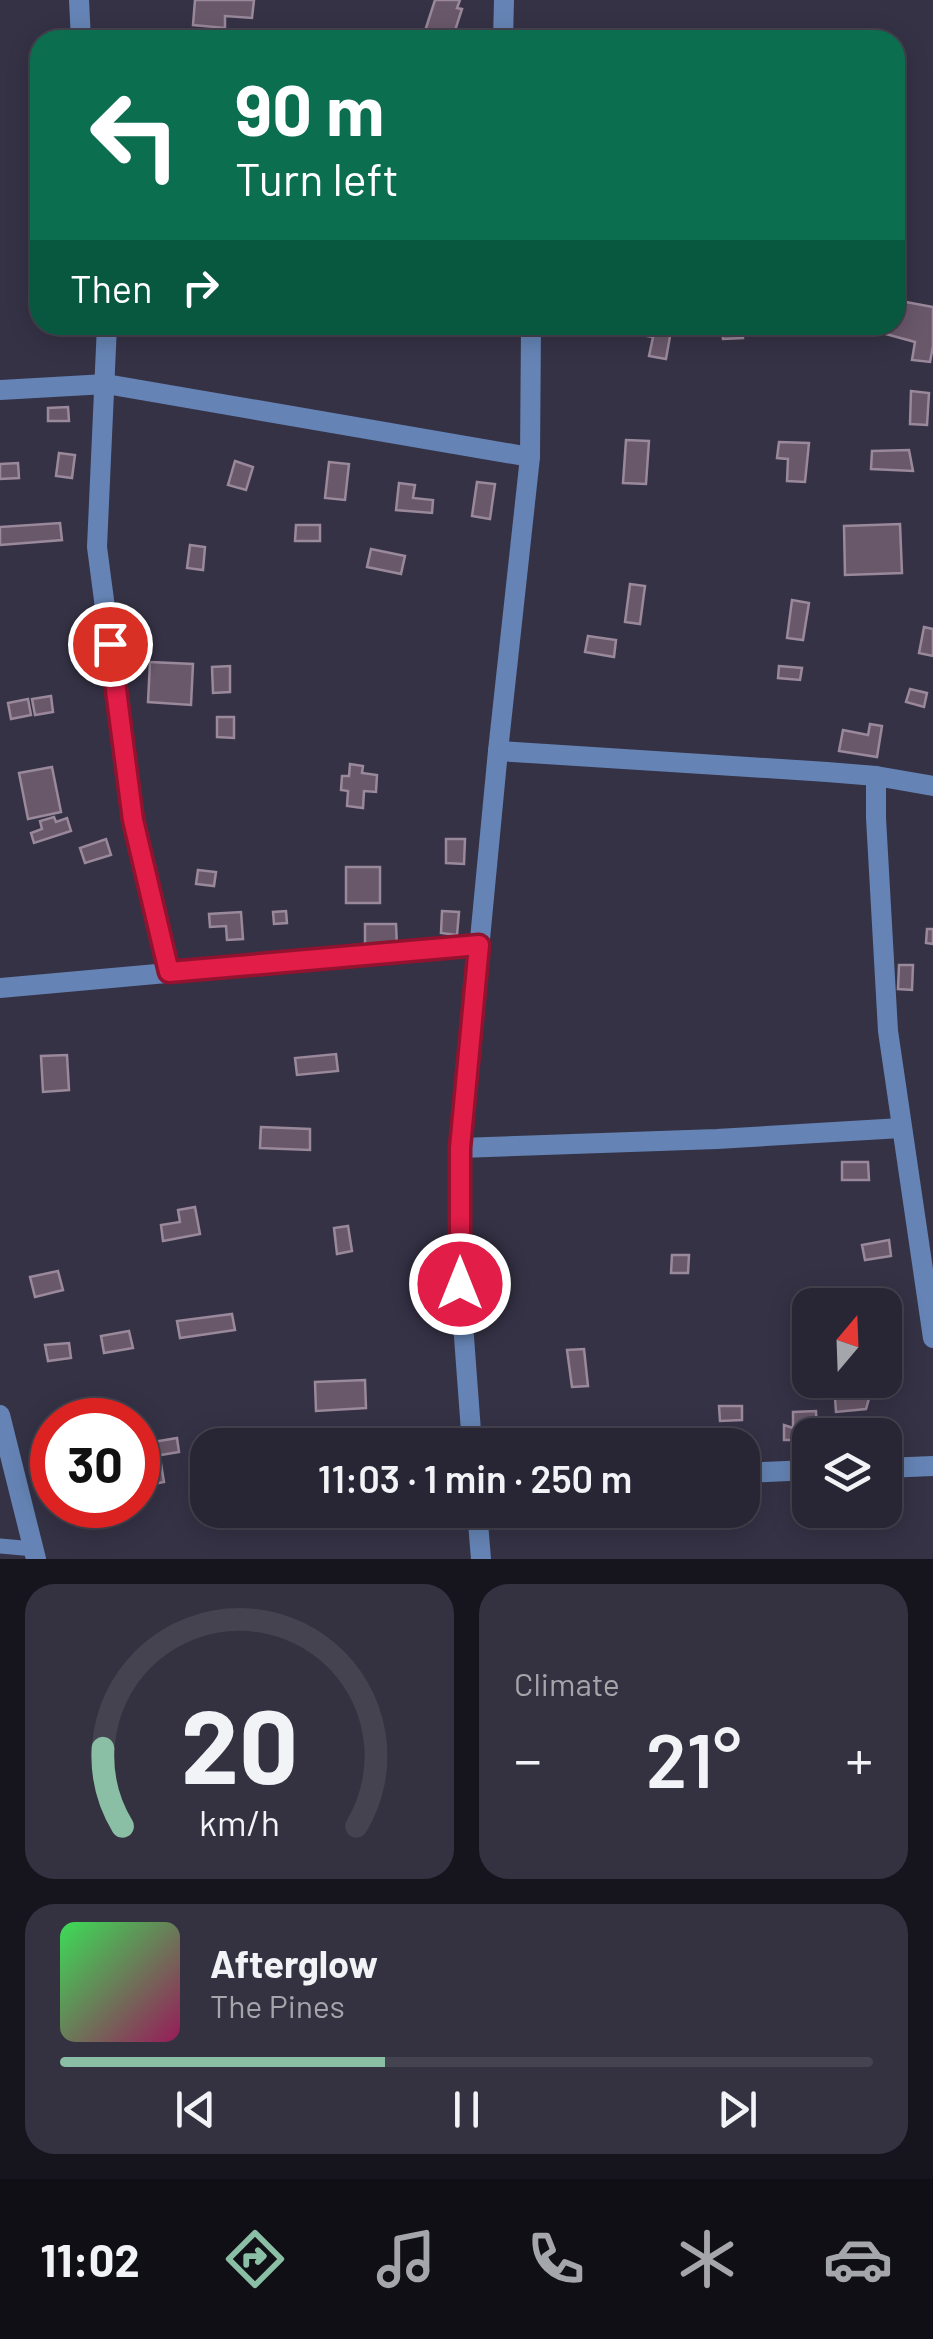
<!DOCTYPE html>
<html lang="en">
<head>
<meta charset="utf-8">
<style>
	body { margin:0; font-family:Barlow,sans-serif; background:#343240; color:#f1f3f6; height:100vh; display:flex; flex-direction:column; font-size:38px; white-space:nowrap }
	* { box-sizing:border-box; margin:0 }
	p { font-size:32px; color:#a5a5ac }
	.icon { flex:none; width:55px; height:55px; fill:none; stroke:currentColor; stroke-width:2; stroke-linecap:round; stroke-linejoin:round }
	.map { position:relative; height:1559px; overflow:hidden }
	.drawer { display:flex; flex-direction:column; gap:25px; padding:25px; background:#16151d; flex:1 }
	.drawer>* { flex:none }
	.hud { position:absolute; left:30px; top:30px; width:875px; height:305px; border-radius:30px; box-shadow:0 5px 25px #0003,0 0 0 2px #44434f; background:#0b6e4f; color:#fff; overflow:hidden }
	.needle { width:65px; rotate:19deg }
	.tools { position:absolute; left:792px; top:1288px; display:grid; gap:20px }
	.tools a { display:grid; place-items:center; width:110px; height:110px; border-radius:20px; background:#282634; box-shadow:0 5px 25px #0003,0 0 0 2px #44434f; font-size:50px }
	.speed { position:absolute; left:30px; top:1398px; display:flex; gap:20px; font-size:50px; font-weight:700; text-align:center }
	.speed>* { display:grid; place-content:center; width:130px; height:130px; border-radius:50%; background:#282634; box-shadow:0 5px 25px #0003,0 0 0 2px #44434f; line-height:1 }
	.speed .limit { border:15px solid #d22; background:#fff; color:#111 }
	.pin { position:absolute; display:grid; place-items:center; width:85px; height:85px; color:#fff; margin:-42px; border:5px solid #fff; border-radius:50%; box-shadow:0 2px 10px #0007 }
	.me { position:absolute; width:110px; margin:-55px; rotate:0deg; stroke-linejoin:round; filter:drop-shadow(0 0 8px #0008) }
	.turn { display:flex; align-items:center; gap:35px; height:210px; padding:0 40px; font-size:45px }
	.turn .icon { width:130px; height:130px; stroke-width:2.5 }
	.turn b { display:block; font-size:70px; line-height:85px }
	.then { display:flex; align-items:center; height:95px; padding:0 40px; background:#0003; gap:20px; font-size:38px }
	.big { font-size:75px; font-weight:600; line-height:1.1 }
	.drawer .tile { flex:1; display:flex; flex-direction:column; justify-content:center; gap:15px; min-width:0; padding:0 35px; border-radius:30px; background:#343240 }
	.drawer .dial { align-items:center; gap:0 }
	.dial svg { height:260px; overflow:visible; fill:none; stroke:#44434f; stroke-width:7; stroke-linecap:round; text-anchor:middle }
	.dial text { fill:#f1f3f6; stroke:none }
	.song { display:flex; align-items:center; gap:30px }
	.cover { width:120px; height:120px; border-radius:15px; background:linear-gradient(135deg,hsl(130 70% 55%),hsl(330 70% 35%)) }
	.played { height:10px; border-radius:5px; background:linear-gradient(90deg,#8abfa5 40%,#44434f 40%) }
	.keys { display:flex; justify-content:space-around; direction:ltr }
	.heat { display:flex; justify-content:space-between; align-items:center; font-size:55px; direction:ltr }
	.drawer .tiles { flex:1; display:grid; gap:25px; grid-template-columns:1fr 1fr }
	.tile:last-child { grid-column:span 2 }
	.trip { position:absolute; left:190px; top:1428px; width:570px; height:100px; border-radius:30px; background:#282634; box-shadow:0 5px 25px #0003,0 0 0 2px #44434f; font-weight:600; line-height:100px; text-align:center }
	.tabs { display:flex; height:160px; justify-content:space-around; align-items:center; background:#100f15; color:#a5a5ac }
	.tabs .icon { width:70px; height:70px }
	.tabs .on { color:#8abfa5 }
	.tabs b { font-size:45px; color:#f1f3f6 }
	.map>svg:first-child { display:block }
</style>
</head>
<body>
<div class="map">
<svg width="933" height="1559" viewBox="0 0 933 1559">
	<rect width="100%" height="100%" fill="#353246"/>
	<g fill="#69586a" stroke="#9a889b" stroke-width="2.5">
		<polygon points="195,0 254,0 252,18 225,16 225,28 193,25"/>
		<polygon points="435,0 460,0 457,8 462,9 452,40 425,31"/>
		<polygon points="38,260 40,261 40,296 31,294"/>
		<polygon points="895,300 933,307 933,346 930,362 912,360 915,342 875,331 876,325 895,325"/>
		<polygon points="643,325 672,325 666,359 649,356 653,337 641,335"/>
		<polygon points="722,325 742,325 743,338 723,339"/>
		<polygon points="911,391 929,393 927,425 910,424"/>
		<polygon points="68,407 69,421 48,421 48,408"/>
		<polygon points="626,440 649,441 646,484 623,483"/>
		<polygon points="779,442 809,443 805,482 787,481 788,459 777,458"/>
		<polygon points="909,450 913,471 871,469 872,451"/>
		<polygon points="59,453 75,455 72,478 56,476"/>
		<polygon points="235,461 253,467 246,490 228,485"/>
		<polygon points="329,462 349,464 345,500 325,498"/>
		<polygon points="18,463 19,478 0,479 0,464"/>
		<polygon points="477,482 495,484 490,519 472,516"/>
		<polygon points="399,483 415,485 413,498 433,500 432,513 396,510"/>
		<polygon points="60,523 62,540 0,545 0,527"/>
		<polygon points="900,524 902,573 845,575 844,526"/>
		<polygon points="296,525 320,525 320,541 295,541"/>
		<polygon points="190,545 205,547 203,570 187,568"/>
		<polygon points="371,549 405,556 401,574 367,567"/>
		<polygon points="630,584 645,586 640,624 625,622"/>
		<polygon points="792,600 809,603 803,640 787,638"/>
		<polygon points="924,627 933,629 933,656 919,653"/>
		<polygon points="588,636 616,640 614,657 585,652"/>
		<polygon points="150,662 193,664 191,705 148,702"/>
		<polygon points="230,666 230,692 213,693 212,667"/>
		<polygon points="779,666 802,668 800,680 778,678"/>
		<polygon points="910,689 927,693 924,707 906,702"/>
		<polygon points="51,696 53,712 35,715 32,699"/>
		<polygon points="28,699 31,715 11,719 8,703"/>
		<polygon points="217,717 234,717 234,738 217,737"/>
		<polygon points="870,724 882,726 877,757 839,751 843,730 868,735"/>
		<polygon points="350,764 363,766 362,773 377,775 376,792 364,791 363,808 347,806 348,791 341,790 342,776 349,776"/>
		<polygon points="52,767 61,812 28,819 19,773"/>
		<polygon points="54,817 56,822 67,818 71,831 34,843 31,833 42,829 40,821"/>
		<polygon points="106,839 111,855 85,863 80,848"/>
		<polygon points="446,839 465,839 464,864 446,863"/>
		<rect x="346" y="867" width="34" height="36"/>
		<polygon points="198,870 216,872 214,886 196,884"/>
		<polygon points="286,911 287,923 274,924 273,912"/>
		<polygon points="442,911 459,912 457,935 441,933"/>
		<polygon points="241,912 243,939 227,940 226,926 210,927 209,914"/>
		<polygon points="365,924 396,924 397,947 365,948"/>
		<polygon points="927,929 933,929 933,944 926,943"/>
		<polygon points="899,965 913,965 912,990 898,989"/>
		<polygon points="336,1054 338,1071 297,1075 295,1058"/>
		<polygon points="67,1055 69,1090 43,1092 41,1056"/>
		<polygon points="261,1127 310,1129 310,1150 260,1148"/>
		<polygon points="842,1162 868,1162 869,1180 842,1180"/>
		<polygon points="195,1207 200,1234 163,1241 161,1225 180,1222 178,1210"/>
		<polygon points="348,1226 352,1251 337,1254 334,1228"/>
		<polygon points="889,1240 891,1256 865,1260 862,1245"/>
		<polygon points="672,1255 689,1255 688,1273 671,1273"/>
		<polygon points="58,1271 63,1290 35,1297 30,1277"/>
		<polygon points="832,1288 875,1291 874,1305 831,1305"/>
		<polygon points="232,1314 235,1330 180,1338 177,1321"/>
		<polygon points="129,1331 133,1348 104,1353 101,1336"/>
		<polygon points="69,1343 71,1358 48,1361 45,1345"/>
		<polygon points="584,1349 588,1386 572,1387 567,1350"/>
		<polygon points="365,1380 366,1408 316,1411 315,1382"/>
		<polygon points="870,1395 866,1409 836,1412 835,1398"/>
		<polygon points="719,1406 742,1406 742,1420 720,1421"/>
		<polygon points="816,1411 817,1435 810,1435 810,1451 798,1451 798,1440 784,1440 784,1425 793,1428 793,1412"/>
		<polygon points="177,1438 179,1452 149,1457 147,1443"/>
		<polygon points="161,1464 164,1482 138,1487 138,1469"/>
	</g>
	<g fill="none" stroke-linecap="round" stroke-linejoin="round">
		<polyline stroke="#6584b5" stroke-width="15" points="0,1546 34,1549"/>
		<g stroke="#6584b5" stroke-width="20">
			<polyline points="79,0 81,40"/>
			<polyline points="503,40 504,0"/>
			<polyline points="107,325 97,547 133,820 169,972"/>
			<polyline points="0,390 106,384 530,457"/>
			<polyline points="498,751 827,772 876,776 933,786"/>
			<polyline points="876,776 876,818 888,1031 933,1338"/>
			<polyline points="0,988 479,945"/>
			<polyline points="460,1148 717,1139 901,1128"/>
			<polyline points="0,1415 36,1559"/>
			<polyline points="472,1445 460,1283 460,1148 498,751 530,457 531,325"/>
			<polyline points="885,1468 933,1466"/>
			<polyline points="742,1473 810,1470"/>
			<polyline points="477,1510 481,1559"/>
		</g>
	</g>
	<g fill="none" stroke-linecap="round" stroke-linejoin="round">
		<defs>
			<polyline id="route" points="110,644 133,820 169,972 479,945 460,1148 460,1284"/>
		</defs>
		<use href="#route" stroke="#92132f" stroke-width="25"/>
		<use href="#route" stroke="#e11d48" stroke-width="18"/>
	</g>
</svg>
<div class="tools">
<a><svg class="needle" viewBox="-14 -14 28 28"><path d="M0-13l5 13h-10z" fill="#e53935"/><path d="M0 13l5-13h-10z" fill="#a5a5ac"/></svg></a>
<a><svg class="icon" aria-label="layers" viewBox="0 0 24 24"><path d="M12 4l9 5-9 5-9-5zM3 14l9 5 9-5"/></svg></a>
</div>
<div class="speed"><div class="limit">30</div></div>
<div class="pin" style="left:110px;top:644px;background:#d93025"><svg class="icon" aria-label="arrive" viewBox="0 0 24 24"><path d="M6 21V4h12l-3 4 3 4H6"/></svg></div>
<svg class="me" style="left:460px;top:1284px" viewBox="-20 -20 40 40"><circle r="17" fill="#e11d48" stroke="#fff" stroke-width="3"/><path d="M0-11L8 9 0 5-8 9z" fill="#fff"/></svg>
<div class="trip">11:03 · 1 min · 250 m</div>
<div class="hud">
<div class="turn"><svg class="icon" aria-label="left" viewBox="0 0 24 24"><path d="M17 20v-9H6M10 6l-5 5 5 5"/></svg><div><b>90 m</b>Turn left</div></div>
<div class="then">Then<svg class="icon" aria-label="right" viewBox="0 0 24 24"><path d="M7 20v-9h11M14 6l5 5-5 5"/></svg></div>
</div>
</div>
<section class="drawer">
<div class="tiles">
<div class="tile dial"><svg viewBox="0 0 100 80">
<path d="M14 69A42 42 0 1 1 86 69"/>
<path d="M14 69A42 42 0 0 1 8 45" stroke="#8abfa5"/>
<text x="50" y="56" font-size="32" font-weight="700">20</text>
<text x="50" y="72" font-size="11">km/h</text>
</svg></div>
<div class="tile"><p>Climate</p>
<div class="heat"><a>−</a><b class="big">21°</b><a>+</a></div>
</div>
<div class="tile">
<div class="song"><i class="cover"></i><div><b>Afterglow</b><p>The Pines</p></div></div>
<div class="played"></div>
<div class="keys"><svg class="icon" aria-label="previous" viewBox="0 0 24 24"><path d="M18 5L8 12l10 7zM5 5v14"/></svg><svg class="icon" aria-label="pause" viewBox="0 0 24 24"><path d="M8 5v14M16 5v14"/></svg><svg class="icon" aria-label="next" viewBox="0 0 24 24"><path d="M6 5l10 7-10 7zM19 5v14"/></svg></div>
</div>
</div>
</section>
<nav class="tabs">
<b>11:02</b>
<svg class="icon on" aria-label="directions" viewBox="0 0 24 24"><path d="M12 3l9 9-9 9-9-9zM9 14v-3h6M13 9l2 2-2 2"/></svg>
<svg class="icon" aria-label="music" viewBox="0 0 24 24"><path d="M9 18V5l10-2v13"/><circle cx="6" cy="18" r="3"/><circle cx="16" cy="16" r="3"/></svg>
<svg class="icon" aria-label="phone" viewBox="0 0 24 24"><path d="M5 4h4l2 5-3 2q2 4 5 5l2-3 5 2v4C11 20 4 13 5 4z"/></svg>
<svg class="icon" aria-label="climate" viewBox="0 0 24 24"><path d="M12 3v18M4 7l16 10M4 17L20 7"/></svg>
<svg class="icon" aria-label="car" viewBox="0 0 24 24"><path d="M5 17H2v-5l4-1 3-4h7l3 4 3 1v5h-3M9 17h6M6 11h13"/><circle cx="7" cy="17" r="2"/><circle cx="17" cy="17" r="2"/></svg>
</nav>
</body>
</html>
